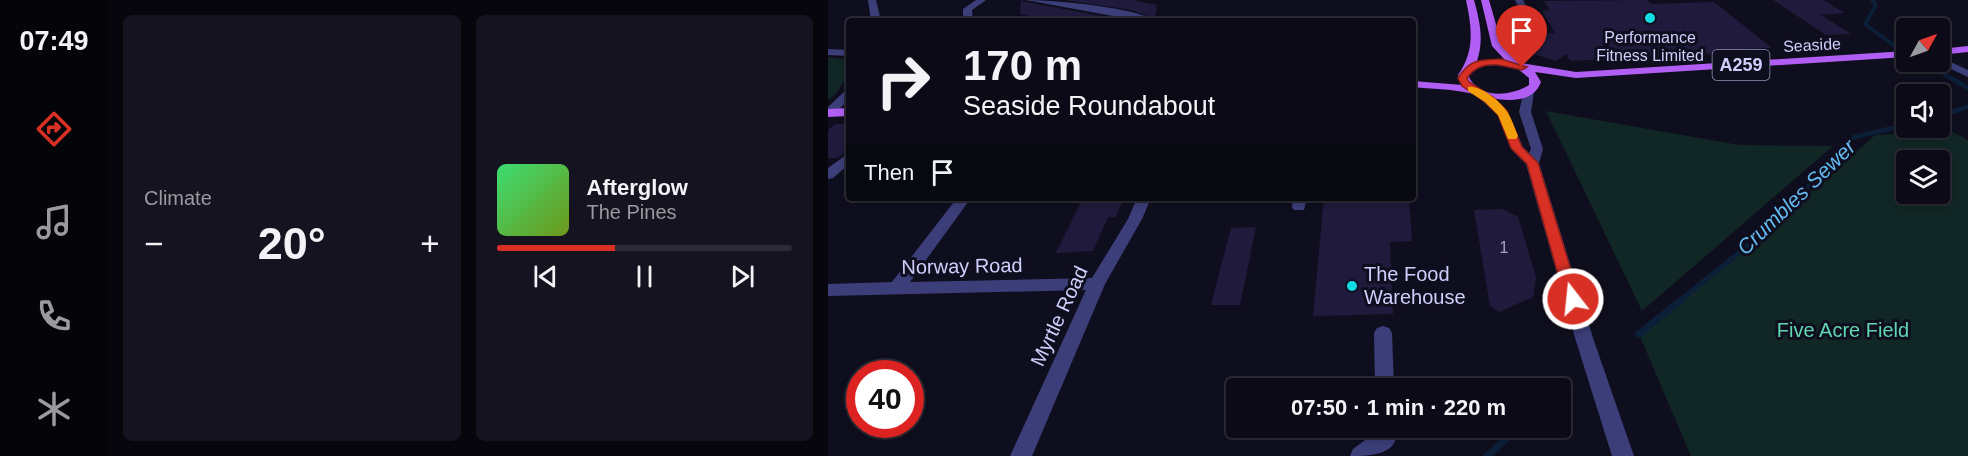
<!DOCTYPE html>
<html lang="en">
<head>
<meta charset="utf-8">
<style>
	body { margin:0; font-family:Arial,sans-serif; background:#14131f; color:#f1f3f6; height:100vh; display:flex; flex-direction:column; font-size:22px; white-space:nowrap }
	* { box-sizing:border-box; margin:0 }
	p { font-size:20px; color:#9a9aa1 }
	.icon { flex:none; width:33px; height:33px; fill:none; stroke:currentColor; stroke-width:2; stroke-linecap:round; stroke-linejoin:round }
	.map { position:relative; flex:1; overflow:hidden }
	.drawer { display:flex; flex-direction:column; gap:15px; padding:15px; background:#06060c; width:720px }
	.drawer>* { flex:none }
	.guide { position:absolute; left:18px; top:18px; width:570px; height:183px; border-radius:6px; box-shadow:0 3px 9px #0003,0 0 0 2px #2b2b35; background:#0b0a16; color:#f1f3f6; overflow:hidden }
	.needle { width:39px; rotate:50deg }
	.buttons { position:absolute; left:1068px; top:18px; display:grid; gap:12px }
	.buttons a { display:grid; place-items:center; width:54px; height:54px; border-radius:6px; background:#0b0a16; box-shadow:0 3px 9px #0003,0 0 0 2px #2b2b35; font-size:30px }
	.speed { position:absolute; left:18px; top:360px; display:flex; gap:12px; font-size:30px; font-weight:700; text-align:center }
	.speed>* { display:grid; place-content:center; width:78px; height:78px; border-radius:50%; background:#0b0a16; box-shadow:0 3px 9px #0003,0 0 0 2px #2b2b35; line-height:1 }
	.speed .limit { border:9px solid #d22; background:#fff; color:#111 }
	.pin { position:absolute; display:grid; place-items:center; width:51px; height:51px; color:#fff; margin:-62px -26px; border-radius:50% 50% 50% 0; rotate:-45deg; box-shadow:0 0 6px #0007 }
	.pin .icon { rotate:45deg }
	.me { position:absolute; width:66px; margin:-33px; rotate:344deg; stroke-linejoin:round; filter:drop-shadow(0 0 4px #0008) }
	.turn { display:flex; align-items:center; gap:21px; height:126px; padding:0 18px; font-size:27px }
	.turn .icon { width:78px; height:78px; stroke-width:2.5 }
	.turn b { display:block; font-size:42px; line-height:51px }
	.then { display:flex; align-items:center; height:57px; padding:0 18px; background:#0003; gap:12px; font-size:22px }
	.big { font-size:45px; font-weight:800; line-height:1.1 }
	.drawer .card { flex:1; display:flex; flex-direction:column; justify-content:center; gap:9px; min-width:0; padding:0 21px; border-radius:9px; background:#14131f }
	.song { display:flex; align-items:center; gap:18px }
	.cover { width:72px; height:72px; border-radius:9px; background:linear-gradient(135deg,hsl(140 70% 55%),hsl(80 70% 35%)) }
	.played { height:6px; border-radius:3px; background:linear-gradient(90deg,#d93025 40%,#2b2b35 40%) }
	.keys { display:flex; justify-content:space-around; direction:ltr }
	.heat { display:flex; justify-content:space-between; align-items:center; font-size:33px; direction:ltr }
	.drawer .tiles { flex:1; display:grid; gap:15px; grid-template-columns:repeat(2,1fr) }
	.trip { position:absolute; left:398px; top:378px; width:345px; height:60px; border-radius:6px; background:#0b0a16; box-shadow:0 3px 9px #0003,0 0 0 2px #2b2b35; font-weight:800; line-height:60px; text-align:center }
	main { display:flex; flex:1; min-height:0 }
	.tabs { display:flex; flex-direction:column; width:108px; justify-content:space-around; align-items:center; background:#040409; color:#9a9aa1 }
	.tabs .icon { width:42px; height:42px }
	.tabs .selected { color:#d93025 }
	.tabs b { font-size:27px; color:#f1f3f6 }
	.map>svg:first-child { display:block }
</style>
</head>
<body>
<main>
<nav class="tabs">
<b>07:49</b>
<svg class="icon selected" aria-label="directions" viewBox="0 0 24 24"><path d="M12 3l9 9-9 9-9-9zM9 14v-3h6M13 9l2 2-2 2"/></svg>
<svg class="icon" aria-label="music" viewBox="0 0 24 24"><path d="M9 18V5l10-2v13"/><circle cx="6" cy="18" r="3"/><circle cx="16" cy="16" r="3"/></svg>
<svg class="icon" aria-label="phone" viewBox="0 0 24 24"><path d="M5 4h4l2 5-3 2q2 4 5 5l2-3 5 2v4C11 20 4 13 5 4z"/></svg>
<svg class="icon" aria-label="climate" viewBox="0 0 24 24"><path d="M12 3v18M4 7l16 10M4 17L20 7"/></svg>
</nav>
<section class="drawer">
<div class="tiles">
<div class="card"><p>Climate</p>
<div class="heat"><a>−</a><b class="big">20°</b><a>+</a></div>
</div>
<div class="card">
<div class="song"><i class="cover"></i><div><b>Afterglow</b><p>The Pines</p></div></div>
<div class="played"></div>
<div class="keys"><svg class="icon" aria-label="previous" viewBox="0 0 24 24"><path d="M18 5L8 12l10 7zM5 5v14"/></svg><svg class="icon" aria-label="pause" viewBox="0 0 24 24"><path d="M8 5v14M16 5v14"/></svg><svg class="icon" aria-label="next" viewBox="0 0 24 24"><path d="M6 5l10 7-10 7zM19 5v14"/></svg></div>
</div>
</div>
</section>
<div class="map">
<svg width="1140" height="456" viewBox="0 0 1140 456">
	<rect width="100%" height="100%" fill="#0f0e1e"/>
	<g fill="#112725" fill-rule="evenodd">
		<path d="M0,57L21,60C21,73 12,93 0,100Z"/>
		<polygon points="718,111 911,145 1005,146 814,311"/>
		<path d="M1120,130L1140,140V456H863L811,334L943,227L1047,135ZM1078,160H1112V194H1078Z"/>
	</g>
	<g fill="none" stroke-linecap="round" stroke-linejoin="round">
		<g stroke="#0c1f38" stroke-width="4">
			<polyline points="1044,0 1048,5 1037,24 1068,47"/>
			<polyline points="1096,62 1126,80"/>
		</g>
		<g stroke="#0c1f38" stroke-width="4.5">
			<polyline points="1123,78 1140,88"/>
			<polyline points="1112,116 1140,107"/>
			<polyline points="988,178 1026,137 1078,125"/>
		</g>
		<polyline stroke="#0c1f38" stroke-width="5" points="850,302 943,227 989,177"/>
		<g stroke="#0c1f38" stroke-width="7">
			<polyline points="811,334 852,301"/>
			<polyline points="732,394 739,389"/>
			<polyline points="659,456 691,428"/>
		</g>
	</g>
	<g fill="#201b3d">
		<polygon points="193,0 198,2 300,21 226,21 192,14"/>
		<polygon points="237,0 305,0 329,5 327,19 303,10"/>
		<polygon points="819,0 824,4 886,2 944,48 913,49 916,52 743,61 738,54 728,61 699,52 691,34 727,33 714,11 722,10 716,1"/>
		<polygon points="945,0 995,0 1017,13 993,15 1023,34 998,35"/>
		<polygon points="8,124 21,124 21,148 10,158 0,158 0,130"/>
		<polygon points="255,198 296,198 288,217 280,217 265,251 228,253"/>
		<polygon points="496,198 581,198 584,241 562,242 565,314 485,316"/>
		<polygon points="675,209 690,217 708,277 705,297 671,312 662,306 646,210"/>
		<polygon points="428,227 412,305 383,305 403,228"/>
	</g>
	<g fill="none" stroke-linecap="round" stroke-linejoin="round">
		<g fill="#3c3e79" fill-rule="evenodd">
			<polygon points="148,0 158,0 144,10 145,21 135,21 135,9"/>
			<path d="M198,0C224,0 307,7 327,21H312Z"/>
			<polygon points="687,0 695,0 707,22 705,24 699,24"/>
			<polygon points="0,49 21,50 21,56 0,55"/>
			<polygon points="1112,57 1140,70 1140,77 1108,62 1112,62"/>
			<polygon points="21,153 21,164 5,178 0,179 0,168"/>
			<polygon points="129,198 143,198 82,282 264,278 300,219 309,198 323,198 314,219 277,284 204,456 182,456 258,290 0,296 0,284 64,282"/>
			<polygon points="465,198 479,198 476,210 466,210 464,207"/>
			<polygon points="555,326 561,328 564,333 566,388 547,388 546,333 549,328"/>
			<path d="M548,428H568C573,455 542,456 522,456L525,449L548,432Z"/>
		</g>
		<g fill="#3c3e79" fill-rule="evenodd">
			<polygon points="40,0 48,0 53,21 43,21"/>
			<polygon points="650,89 679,111 695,147 701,153 703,149 691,112 696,90 704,90 706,92 703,112 715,149 711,163 766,341 806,456 784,456 748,341 698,164 683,149 670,115 644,92"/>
			<polygon points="21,90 21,99 5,116 0,116 0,107 17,91"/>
		</g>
		<g fill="#b05ef3" fill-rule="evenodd">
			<path d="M638,0H646C652,22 656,40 649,61L677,60L664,46L653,0H661L674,45L693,63L748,72L1078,51V57L748,78L707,72L713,82C703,110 662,98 641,93C624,89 603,89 585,87V81L634,85L630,75C647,51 644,28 638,0ZM673,65L690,69L701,78V85C682,97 650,99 640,75C650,65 660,65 673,65Z"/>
			<polygon points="1140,46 1140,52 1112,55 1112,49"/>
			<polygon points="21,108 21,116 0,117 0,109"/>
		</g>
	</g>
	<path fill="#d93025" stroke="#8d1f18" stroke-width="1.5" d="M673,59L699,67L694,70C675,65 652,58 639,78L641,82L665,97L679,111L694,147L710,163L752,299L750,303H739L737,299L699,164L683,148L670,115L657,102L634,86L630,78C642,59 651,60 673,59Z"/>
	<path fill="#f59e0b" d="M640,87C653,85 673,102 680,113C684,120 687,129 690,136L688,139H680L670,115L657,102L640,91Z"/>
	<g fill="#11dee4" stroke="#0f0e1e" stroke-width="2">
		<circle cx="822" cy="18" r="6"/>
		<circle cx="524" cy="286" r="6"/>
	</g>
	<g text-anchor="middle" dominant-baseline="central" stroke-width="6" stroke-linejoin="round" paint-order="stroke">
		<g font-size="16" fill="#d0cefb" stroke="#0f0e1e">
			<text x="822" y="37">Performance<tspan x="822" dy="18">Fitness Limited</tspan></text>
		</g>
		<g font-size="16" fill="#d0cefb" stroke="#0f0e1e">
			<text transform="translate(984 45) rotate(-3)">Seaside</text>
		</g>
		<g font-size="16" fill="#a4a1cc">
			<text x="676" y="247">1</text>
		</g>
		<rect fill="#0f0e1e" stroke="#9694b9" stroke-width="1.5" x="884.5" y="50" width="57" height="30" rx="4.5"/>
		<g font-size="18" font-weight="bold" fill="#d0cefb">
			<text x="913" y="65">A259</text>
		</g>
		<g font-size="20" fill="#d0cefb" stroke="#0f0e1e">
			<text transform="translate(134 266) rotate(-1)">Norway Road</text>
			<text transform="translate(231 316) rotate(-65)">Myrtle Road</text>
		</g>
		<g font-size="20" fill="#d0cefb" stroke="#0f0e1e" text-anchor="start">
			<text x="536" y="274">The Food<tspan x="536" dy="23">Warehouse</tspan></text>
		</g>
		<g font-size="20" fill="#60d5af" stroke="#0f0e1e">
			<text x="1015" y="330">Five Acre Field</text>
		</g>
		<g font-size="21" font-style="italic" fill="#64bbf3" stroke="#0f0e1e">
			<text transform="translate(968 197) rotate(-44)">Crumbles Sewer</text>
		</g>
	</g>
</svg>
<div class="buttons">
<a><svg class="needle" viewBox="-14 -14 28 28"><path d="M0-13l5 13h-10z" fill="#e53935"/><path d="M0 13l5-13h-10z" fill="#9a9aa1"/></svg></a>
<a><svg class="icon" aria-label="sound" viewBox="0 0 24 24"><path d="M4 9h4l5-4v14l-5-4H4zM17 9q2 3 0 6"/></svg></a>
<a><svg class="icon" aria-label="layers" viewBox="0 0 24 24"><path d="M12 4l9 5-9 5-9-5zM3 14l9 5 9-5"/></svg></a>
</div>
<div class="speed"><div class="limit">40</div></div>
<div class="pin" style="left:694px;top:67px;background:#d93025"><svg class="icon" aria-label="arrive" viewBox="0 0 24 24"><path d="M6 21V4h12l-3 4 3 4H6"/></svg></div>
<svg class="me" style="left:745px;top:299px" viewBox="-20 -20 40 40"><circle r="17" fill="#d93025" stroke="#fff" stroke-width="3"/><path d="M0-11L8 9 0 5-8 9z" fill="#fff"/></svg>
<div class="trip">07:50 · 1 min · 220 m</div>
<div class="guide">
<div class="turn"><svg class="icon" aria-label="right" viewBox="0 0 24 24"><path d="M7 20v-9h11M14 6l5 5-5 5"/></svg><div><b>170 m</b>Seaside Roundabout</div></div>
<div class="then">Then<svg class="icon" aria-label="arrive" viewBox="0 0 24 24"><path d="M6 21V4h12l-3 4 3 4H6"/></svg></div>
</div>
</div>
</main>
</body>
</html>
